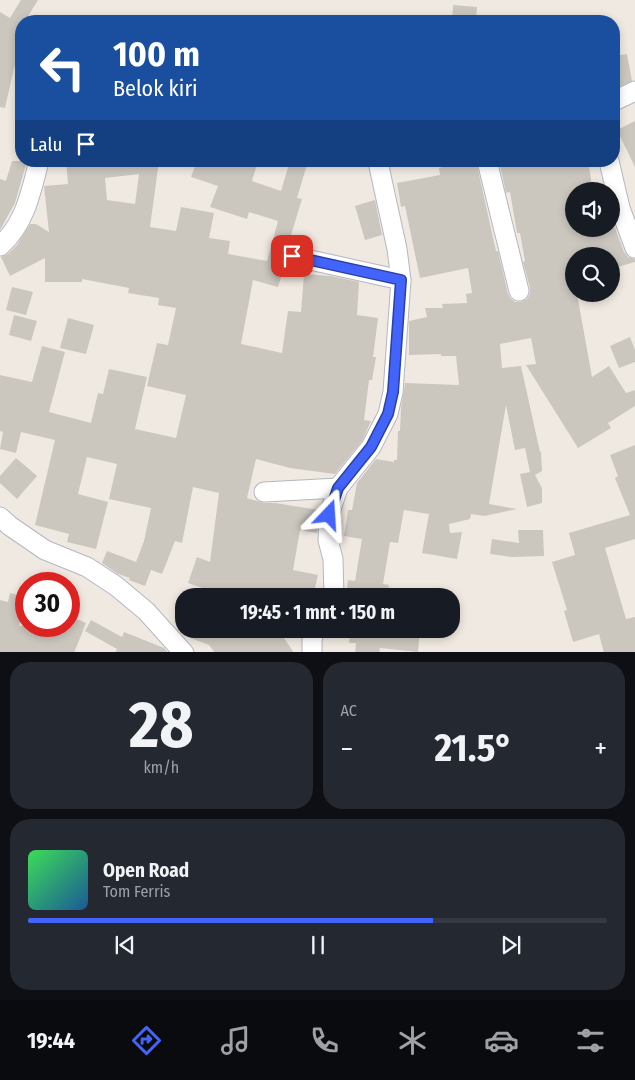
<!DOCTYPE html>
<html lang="id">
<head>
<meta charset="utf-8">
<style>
	body { margin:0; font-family:"Fira Sans Condensed",sans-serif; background:#242831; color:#f1f3f6; height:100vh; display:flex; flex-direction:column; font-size:19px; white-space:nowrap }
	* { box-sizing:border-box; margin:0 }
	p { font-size:16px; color:#9ea1a6 }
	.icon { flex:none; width:28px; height:28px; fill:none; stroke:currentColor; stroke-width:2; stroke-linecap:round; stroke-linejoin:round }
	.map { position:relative; height:652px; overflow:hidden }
	.panel { display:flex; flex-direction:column; gap:10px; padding:10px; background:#0d0f14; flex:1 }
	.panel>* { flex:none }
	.guide { position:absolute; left:15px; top:15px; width:605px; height:152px; border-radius:20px; box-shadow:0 2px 8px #0003; background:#1a4fa0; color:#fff; overflow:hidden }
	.buttons { position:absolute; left:565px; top:182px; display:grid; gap:10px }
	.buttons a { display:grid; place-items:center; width:55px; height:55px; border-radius:50%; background:#171b24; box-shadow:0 2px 8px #0003; font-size:25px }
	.speed { position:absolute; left:15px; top:572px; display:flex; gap:10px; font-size:25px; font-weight:700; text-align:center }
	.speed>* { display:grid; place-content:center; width:65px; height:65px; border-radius:50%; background:#171b24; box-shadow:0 2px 8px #0003; line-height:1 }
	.speed .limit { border:8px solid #d22; background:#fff; color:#111 }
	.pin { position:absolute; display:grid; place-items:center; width:42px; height:42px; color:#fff; margin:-21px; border-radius:10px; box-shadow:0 2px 8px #0006 }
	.me { position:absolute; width:55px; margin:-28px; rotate:20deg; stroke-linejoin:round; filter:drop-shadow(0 0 4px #0008) }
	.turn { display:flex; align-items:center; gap:18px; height:105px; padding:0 15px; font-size:22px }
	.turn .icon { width:65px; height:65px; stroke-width:2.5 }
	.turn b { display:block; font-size:35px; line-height:42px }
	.then { display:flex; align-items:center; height:48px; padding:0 15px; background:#0003; gap:10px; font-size:19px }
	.big { font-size:38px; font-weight:700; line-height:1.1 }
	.panel .tile { flex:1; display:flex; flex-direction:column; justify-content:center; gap:8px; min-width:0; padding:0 18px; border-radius:20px; background:#242831 }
	.panel .dial { align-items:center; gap:0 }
	.dial b { font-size:65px; line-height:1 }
	.song { display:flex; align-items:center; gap:15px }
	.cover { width:60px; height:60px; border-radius:8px; background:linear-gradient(135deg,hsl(130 70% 55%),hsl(210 70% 35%)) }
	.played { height:5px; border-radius:2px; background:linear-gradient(90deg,#4264fb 70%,#363941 70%) }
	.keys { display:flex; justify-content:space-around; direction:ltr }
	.heat { display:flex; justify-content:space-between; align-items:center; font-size:28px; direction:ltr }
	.panel .tiles { flex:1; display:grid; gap:10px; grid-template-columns:1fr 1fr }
	.tile:last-child { grid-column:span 2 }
	.trip { position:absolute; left:175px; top:588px; width:285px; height:50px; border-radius:20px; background:#171b24; box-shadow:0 2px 8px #0003; font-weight:700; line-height:50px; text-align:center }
	.dock { display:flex; height:80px; justify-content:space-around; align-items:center; background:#090b0e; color:#9ea1a6 }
	.dock .icon { width:35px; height:35px }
	.dock .active { color:#4264fb }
	.dock b { font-size:22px; color:#f1f3f6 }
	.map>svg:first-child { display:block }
</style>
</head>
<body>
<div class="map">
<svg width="635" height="653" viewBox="0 0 635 653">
	<rect width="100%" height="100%" fill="#efe9e1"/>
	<g fill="#cbc7bf" fill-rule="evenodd">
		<polygon points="21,0 38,0 25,21 21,21 21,49 20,55 17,55 5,108 0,107 0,12 10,18"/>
		<polygon points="453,5 477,7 476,21 452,21"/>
		<polygon points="627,54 632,81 614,89 614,56"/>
		<polygon points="635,121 635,167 617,130"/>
		<polygon points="12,161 27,161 15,203 0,230 0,179 6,181"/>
		<path d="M66,161H159L150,227L176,231L181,207L214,213L209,238L230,241L228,254L267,261L278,221L249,212L247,219L210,207L218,186L191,177L197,161H258L252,181L281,191L290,161H308L297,198L302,199L288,245L284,248L281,253V259L285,265L278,287L253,280L241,344L282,353L288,311L301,312L304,274L331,276L359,282L357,315L378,318L373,357H376L372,380H369L364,420L371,421L362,441L335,474L290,468L256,459L247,498L264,503H275L319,510L317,533L300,530L293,570L318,575L313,596H225L188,583L197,557L210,562L219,493L193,487L182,543L175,541L162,574L151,570L145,586L129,580L130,578L118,574L102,563L107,551L136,562L144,541L151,508L109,499L117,464L87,457L78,494L108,502L96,549L67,542L69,534L35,525L55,440L21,432L16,453L0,449L3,432L0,431V375L32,382L42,346L65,352L49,412L91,423L98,393L103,394L109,369L147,377L135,429L176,438L186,395L147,386L157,343L168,345L176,308L158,305L159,298L128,293L129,288L82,279V282H45V258L10,276L1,257L8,254L17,245L30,224H36L49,232L44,186L68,184ZM139,174L135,204L107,200L105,178Z"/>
		<polygon points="466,161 476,161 496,251 498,251 508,294 511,299 515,302 521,302 527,299 530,294 530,288 523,262 525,261 520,233 517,233 510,192 506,193 499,161 509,161 510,166 533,161 588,161 593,191 574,191 574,229 611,229 611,217 624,252 628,257 635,259 635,262 611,269 611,256 574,256 574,294 577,294 592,377 609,366 626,393 635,390 635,406 608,423 611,428 578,448 526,365 536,364 531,338 500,344 502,368 521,366 540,452 541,452 542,471 535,475 542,488 542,503 527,507 520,474 530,472 525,448 515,450 506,405 489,504 517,509 484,516 471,514 470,519 449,524 450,533 462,532 457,559 422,553 429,514 404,510 398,543 390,542 383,584 389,585 388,596 346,596 348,580 355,581 362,539 344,536 348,510 352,510 357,483 376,459 394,462 394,460 397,460 398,431 400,431 401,408 405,383 459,385 456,356 441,356 441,354 409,355 409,321 427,317 425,308 443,308 442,304 467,303 466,294 472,293 468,268 420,278 405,206 401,207 397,183 440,175 439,168"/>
		<polygon points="375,200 382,235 365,240 355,206"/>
		<polygon points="12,287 33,292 26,315 6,310"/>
		<polygon points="14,315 37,321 31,341 9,335"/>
		<polygon points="68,318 94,325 86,354 60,348"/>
		<polygon points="630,337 635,350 635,362 619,368 610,346"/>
		<polygon points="635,445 635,539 605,548 626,619 635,617 635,653 604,653 599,634 573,642 564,611 567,610 552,562 575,555 569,533 630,515 615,478 618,476 610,455"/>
		<polygon points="16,458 37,476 17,499 0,483 0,476"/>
		<polygon points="518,530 543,530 544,556 512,557 490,554 492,539 519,543"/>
		<polygon points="10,593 25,597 19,626 69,626 69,616 86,623 74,653 0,653 0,600 8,602"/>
		<polygon points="91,620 122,637 124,632 164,648 168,653 115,653 117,649 85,631"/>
		<polygon points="177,629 278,629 294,653 215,653 209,645 183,635"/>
		<polygon points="351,629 420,629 418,652 380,648 379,653 355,653 356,643 349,643"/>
	</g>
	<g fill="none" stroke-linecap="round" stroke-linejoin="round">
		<defs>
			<g id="minor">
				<polyline points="614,101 635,91"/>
				<polyline points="487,161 519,291"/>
				<polyline points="609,161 620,208 635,248"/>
				<path d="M0,246C25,224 31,192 39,161"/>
				<polyline points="292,256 401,280"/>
				<polyline points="264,492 338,488"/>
				<polyline points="0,517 10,526 45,550 87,567 116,586 146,611 184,653"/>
				<polyline points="334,596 333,559 328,540 329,515 338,488 371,447 388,414 393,392 401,280 397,249 378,162 381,161"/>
				<polyline points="312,653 312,640 315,629"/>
			</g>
		</defs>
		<use href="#minor" stroke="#b4b7c1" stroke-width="21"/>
		<use href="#minor" stroke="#fff" stroke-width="19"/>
	</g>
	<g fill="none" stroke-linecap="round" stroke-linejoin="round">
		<defs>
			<polyline id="route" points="292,256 401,280 393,392 388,414 371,447 338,488 329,515"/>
		</defs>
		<use href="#route" stroke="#2b41a3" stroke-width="12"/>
		<use href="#route" stroke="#4264fb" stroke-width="9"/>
	</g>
</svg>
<div class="buttons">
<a><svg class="icon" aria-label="sound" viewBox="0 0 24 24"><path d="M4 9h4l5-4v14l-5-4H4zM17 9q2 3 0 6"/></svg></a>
<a><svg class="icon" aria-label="search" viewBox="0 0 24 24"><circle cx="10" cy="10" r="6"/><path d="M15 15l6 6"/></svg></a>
</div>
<div class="speed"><div class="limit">30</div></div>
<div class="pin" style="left:292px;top:256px;background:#d93025"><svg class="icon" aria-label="arrive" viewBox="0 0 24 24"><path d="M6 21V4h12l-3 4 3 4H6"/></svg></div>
<svg class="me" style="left:329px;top:515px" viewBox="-20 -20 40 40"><path d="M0-17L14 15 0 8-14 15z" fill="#4264fb" stroke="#fff" stroke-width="4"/></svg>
<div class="trip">19:45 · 1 mnt · 150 m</div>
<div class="guide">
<div class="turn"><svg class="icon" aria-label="left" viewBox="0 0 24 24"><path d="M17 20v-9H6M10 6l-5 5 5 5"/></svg><div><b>100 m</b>Belok kiri</div></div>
<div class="then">Lalu<svg class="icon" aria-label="arrive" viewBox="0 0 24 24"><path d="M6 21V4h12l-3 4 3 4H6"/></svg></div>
</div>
</div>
<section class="panel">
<div class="tiles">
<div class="tile dial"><b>28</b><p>km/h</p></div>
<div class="tile"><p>AC</p>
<div class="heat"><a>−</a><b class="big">21.5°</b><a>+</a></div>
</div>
<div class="tile">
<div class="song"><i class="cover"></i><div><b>Open Road</b><p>Tom Ferris</p></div></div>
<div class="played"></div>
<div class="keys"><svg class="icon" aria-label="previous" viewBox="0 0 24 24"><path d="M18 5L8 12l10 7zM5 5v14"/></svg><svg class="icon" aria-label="pause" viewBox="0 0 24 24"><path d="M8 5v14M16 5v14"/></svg><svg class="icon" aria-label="next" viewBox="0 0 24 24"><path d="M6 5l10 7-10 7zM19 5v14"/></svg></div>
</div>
</div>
</section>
<nav class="dock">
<b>19:44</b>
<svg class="icon active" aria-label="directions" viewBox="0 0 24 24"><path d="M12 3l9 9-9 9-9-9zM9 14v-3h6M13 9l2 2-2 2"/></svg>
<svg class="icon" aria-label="music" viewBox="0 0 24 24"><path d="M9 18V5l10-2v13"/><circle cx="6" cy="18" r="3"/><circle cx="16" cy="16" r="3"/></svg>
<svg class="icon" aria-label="phone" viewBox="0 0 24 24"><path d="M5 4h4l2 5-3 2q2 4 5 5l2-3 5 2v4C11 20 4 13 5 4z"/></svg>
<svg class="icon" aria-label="climate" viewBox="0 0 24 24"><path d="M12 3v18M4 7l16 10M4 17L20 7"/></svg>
<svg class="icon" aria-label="car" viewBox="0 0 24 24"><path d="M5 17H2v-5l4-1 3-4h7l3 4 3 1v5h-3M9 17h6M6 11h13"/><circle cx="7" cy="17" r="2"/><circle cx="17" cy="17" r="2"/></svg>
<svg class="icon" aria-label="filters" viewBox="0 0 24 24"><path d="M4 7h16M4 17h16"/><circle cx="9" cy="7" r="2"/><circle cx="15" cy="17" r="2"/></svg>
</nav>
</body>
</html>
